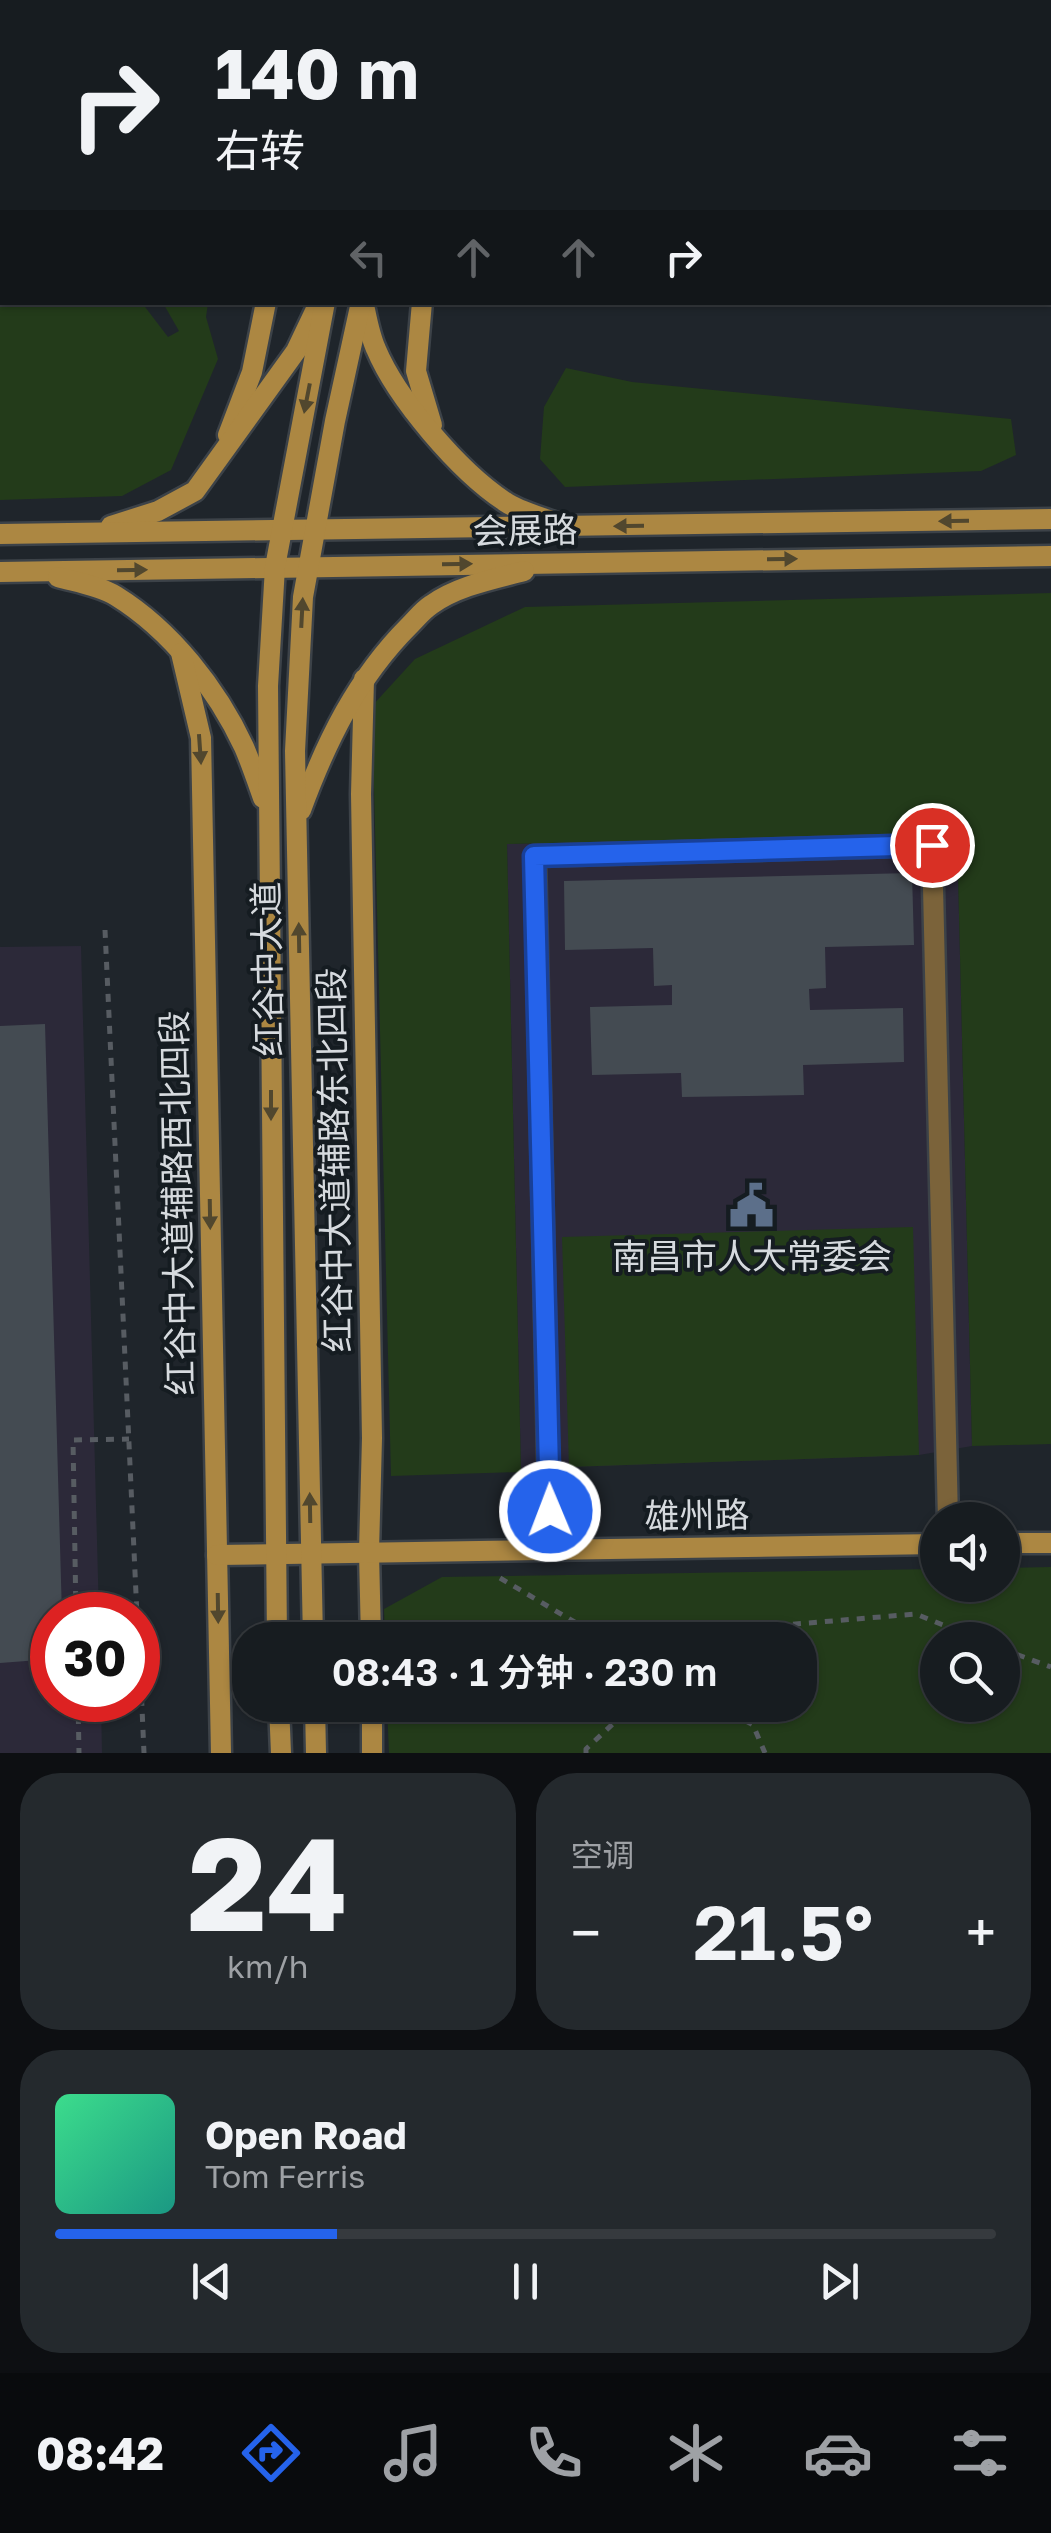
<!DOCTYPE html>
<html lang="zh">
<head>
<meta charset="utf-8">
<style>
	body { margin:0; font-family:"Golos Text","Noto Sans SC",sans-serif; background:#24292d; color:#f1f3f6; height:100vh; display:flex; flex-direction:column; font-size:38px; white-space:nowrap }
	* { box-sizing:border-box; margin:0 }
	p { font-size:32px; color:#9ea1a5 }
	.icon { flex:none; width:55px; height:55px; fill:none; stroke:currentColor; stroke-width:2; stroke-linecap:round; stroke-linejoin:round }
	.map { position:relative; height:1753px; overflow:hidden }
	.details { display:flex; flex-direction:column; gap:20px; padding:20px; background:#0d0f12; flex:1 }
	.details>* { flex:none }
	.top-card { position:absolute; left:0px; top:0px; width:1052px; height:305px; box-shadow:0 2px 8px #0004,0 0 0 2px #363a3e; background:#171c20; color:#f1f3f6; overflow:hidden }
	.buttons { position:absolute; left:920px; top:1502px; display:grid; gap:20px }
	.buttons a { display:grid; place-items:center; width:100px; height:100px; border-radius:50%; background:#171c20; box-shadow:0 2px 8px #0004,0 0 0 2px #363a3e; font-size:50px }
	.speed { position:absolute; left:30px; top:1592px; display:flex; gap:20px; font-size:50px; font-weight:700; text-align:center }
	.speed>* { display:grid; place-content:center; width:130px; height:130px; border-radius:50%; background:#171c20; box-shadow:0 2px 8px #0004,0 0 0 2px #363a3e; line-height:1 }
	.speed .limit { border:15px solid #d22; background:#fff; color:#111 }
	.pin { position:absolute; display:grid; place-items:center; width:85px; height:85px; color:#fff; margin:-42px; border:5px solid #fff; border-radius:50%; box-shadow:0 2px 10px #0007 }
	.me { position:absolute; width:110px; margin:-55px; rotate:359deg; stroke-linejoin:round; filter:drop-shadow(0 0 8px #0008) }
	.turn { display:flex; align-items:center; gap:35px; height:210px; padding:0 50px; font-size:45px }
	.turn .icon { width:130px; height:130px; stroke-width:2.5 }
	.turn b { display:block; font-size:70px; line-height:85px }
	.lanes { display:flex; align-items:center; height:95px; padding:0 50px; background:#0003; justify-content:center; gap:50px; direction:ltr }
	.lanes .off { opacity:.35 }
	.big { font-size:75px; font-weight:600; line-height:1.1 }
	.details .card { flex:1; display:flex; flex-direction:column; justify-content:center; gap:15px; min-width:0; padding:0 35px; border-radius:40px; background:#24292d }
	.details .dial { align-items:center; gap:0 }
	.dial b { font-size:130px; line-height:1 }
	.song { display:flex; align-items:center; gap:30px }
	.cover { width:120px; height:120px; border-radius:15px; background:linear-gradient(135deg,hsl(150 70% 55%),hsl(170 70% 35%)) }
	.played { height:10px; border-radius:5px; background:linear-gradient(90deg,#2563eb 30%,#363a3e 30%) }
	.keys { display:flex; justify-content:space-around; direction:ltr }
	.heat { display:flex; justify-content:space-between; align-items:center; font-size:55px; direction:ltr }
	.details .tiles { flex:1; display:grid; gap:20px; grid-template-columns:1fr 1fr }
	.card:last-child { grid-column:span 2 }
	.trip { position:absolute; left:232px; top:1622px; width:585px; height:100px; border-radius:40px; background:#171c20; box-shadow:0 2px 8px #0004,0 0 0 2px #363a3e; font-weight:600; line-height:100px; text-align:center }
	.tabs { display:flex; height:160px; justify-content:space-around; align-items:center; background:#090b0d; color:#9ea1a5 }
	.tabs .icon { width:70px; height:70px }
	.tabs .selected { color:#2563eb }
	.tabs b { font-size:45px; color:#f1f3f6 }
	.map>svg:first-child { display:block }
</style>
</head>
<body>
<div class="map">
<svg width="1051" height="1753" viewBox="0 0 1051 1753">
	<rect width="100%" height="100%" fill="#1f252b"/>
	<g fill="#2c2939">
		<polygon points="957,832 972,1446 919,1455 569,1467 521,1472 507,844"/>
		<polygon points="81,946 99,1615 52,1615 52,1700 101,1700 102,1753 0,1753 0,947"/>
	</g>
	<g fill="#233b1a" fill-rule="evenodd">
		<polygon points="0,172 2,173 2,302 142,303 168,337 179,331 163,303 208,303 206,317 218,359 171,470 122,496 0,500"/>
		<polygon points="566,368 632,382 1011,419 1016,455 981,471 565,487 540,459 544,407"/>
		<polygon points="1051,593 1051,1444 972,1446 957,833 507,844 521,1472 391,1476 372,706 415,659 525,607"/>
		<polygon points="913,1227 919,1455 569,1467 562,1237"/>
		<path d="M1051,1567V1753H389L387,1705H800V1640H385L384,1609L442,1577L937,1569L938,1585H1002L1003,1568ZM1002,1640V1705H938V1640Z"/>
	</g>
	<g fill="#444b52">
		<polygon points="912,873 914,945 825,947 826,988 809,989 810,1010 903,1008 904,1062 803,1065 804,1095 682,1097 681,1073 592,1075 590,1007 672,1005 672,985 654,986 653,948 565,950 564,881"/>
		<polygon points="45,1024 62,1615 52,1615 52,1659 0,1663 0,1026"/>
	</g>
	<g fill="none" stroke-linecap="round" stroke-linejoin="round">
		<defs>
			<polyline id="street" points="550,1550 535,856 932,845 948,1520"/>
			<g id="secondary">
				<polyline points="349,2 350,0"/>
				<polyline points="407,2 408,0"/>
				<polyline points="448,2 450,0"/>
				<polyline points="514,2 515,0"/>
				<polyline points="422,302 416,371 432,425"/>
				<path d="M364,305C367,319 370,336 376,349C397,399 459,471 504,501C518,511 538,516 554,522"/>
				<polyline points="228,435 252,372 266,302"/>
				<polyline points="111,526 158,511 195,491 296,351 316,309"/>
				<polyline points="0,534 1051,519"/>
				<polyline points="0,572 1051,556"/>
				<path d="M58,577C76,582 100,586 116,596C171,630 217,689 244,747C251,763 257,781 263,798"/>
				<polyline points="181,653 201,738 221,1753"/>
				<polyline points="364,679 361,794 372,1438 369,1552 371,1640"/>
				<path d="M301,810C326,742 357,678 409,626C416,619 423,610 431,605C457,586 494,579 524,571"/>
				<polyline points="1002,1543 1051,1543"/>
				<polyline points="217,1555 938,1544"/>
				<polyline points="277,1640 268,686 275,567 325,302"/>
				<polyline points="313,1640 295,751 303,597 335,421 361,302"/>
				<polyline points="279,1705 281,1753"/>
				<polyline points="315,1705 316,1753"/>
				<polyline points="372,1705 372,1753"/>
			</g>
		</defs>
		<use href="#street" stroke="#3c4248" stroke-width="25"/>
		<use href="#secondary" stroke="#3c4248" stroke-width="25"/>
		<g stroke="#575c62" stroke-width="5" stroke-dasharray="8 8" stroke-linecap="butt">
			<polyline points="105,930 137,1615"/>
			<polyline points="500,1578 605,1640"/>
			<polyline points="76,1615 73,1440 129,1439"/>
			<polyline points="138,1618 144,1753"/>
			<polyline points="748,1640 784,1625 916,1614 980,1640"/>
			<polyline points="1002,1649 1051,1667"/>
			<polyline points="78,1700 79,1753"/>
			<polyline points="717,1705 753,1725 765,1753"/>
			<polyline points="586,1753 586,1749 633,1705"/>
		</g>
		<use href="#street" stroke="#7b633a" stroke-width="20"/>
		<use href="#secondary" stroke="#ac8742" stroke-width="20"/>
	</g>
	<defs><path id="oneway-solid" d="M-6-.8H1V-3.2L6.5 0L1 3.2V.8H-6Z" transform="scale(2.5)"/></defs>
	<g fill="#51472e">
		<use href="#oneway-solid" transform="translate(307 398) rotate(101)"/>
		<use href="#oneway-solid" transform="translate(954 521) rotate(179)"/>
		<use href="#oneway-solid" transform="translate(629 526) rotate(179)"/>
		<use href="#oneway-solid" transform="translate(782 559) rotate(-1)"/>
		<use href="#oneway-solid" transform="translate(457 564) rotate(-1)"/>
		<use href="#oneway-solid" transform="translate(132 570) rotate(-1)"/>
		<use href="#oneway-solid" transform="translate(302 613) rotate(-87)"/>
		<use href="#oneway-solid" transform="translate(200 749) rotate(86)"/>
		<use href="#oneway-solid" transform="translate(299 938) rotate(-91)"/>
		<use href="#oneway-solid" transform="translate(271 1105) rotate(90)"/>
		<use href="#oneway-solid" transform="translate(210 1214) rotate(89)"/>
		<use href="#oneway-solid" transform="translate(310 1508) rotate(-91)"/>
		<use href="#oneway-solid" transform="translate(218 1608) rotate(89)"/>
	</g>
	<g fill="none" stroke-linecap="round" stroke-linejoin="round">
		<defs>
			<polyline id="route" points="550,1511 534,856 932,845"/>
		</defs>
		<use href="#route" stroke="#184099" stroke-width="25"/>
		<use href="#route" stroke="#2563eb" stroke-width="18"/>
	</g>
	<defs>
		<symbol id="civic-bare" viewBox="-9 -9 18 18"><path d="M-.6-6.5H3V-4.5H.6V-3L4-1V1h2V6H-6V1h2V-1L-.6-3ZM-1.2 2.5V6h2.4V2.5Z" fill="#5c6f8a" stroke="#151c21" stroke-width="2.5" paint-order="stroke"/></symbol>
	</defs>
	<g fill-rule="evenodd">
		<use href="#civic-bare" x="720" y="1174" width="63" height="63"/>
	</g>
	<g text-anchor="middle" dominant-baseline="central" stroke-width="8" stroke-linejoin="round" paint-order="stroke">
		<g font-size="35" fill="#d6dade" stroke="#151c21">
			<text transform="translate(525 530) rotate(-1)">会展路</text>
			<text transform="translate(267 969) rotate(-91)">红谷中大道</text>
			<text transform="translate(334 1160) rotate(-91)">红谷中大道辅路东北四段</text>
			<text transform="translate(177 1203) rotate(-91)">红谷中大道辅路西北四段</text>
			<text transform="translate(697 1515) rotate(-1)">雄州路</text>
		</g>
		<g font-size="35" fill="#d6dade" stroke="#151c21">
			<text x="752" y="1256">南昌市人大常委会</text>
		</g>
	</g>
</svg>
<div class="buttons">
<a><svg class="icon" aria-label="sound" viewBox="0 0 24 24"><path d="M4 9h4l5-4v14l-5-4H4zM17 9q2 3 0 6"/></svg></a>
<a><svg class="icon" aria-label="search" viewBox="0 0 24 24"><circle cx="10" cy="10" r="6"/><path d="M15 15l6 6"/></svg></a>
</div>
<div class="speed"><div class="limit">30</div></div>
<div class="pin" style="left:932px;top:845px;background:#d93025"><svg class="icon" aria-label="arrive" viewBox="0 0 24 24"><path d="M6 21V4h12l-3 4 3 4H6"/></svg></div>
<svg class="me" style="left:550px;top:1511px" viewBox="-20 -20 40 40"><circle r="17" fill="#2563eb" stroke="#fff" stroke-width="3"/><path d="M0-11L8 9 0 5-8 9z" fill="#fff"/></svg>
<div class="trip">08:43 · 1 分钟 · 230 m</div>
<div class="top-card">
<div class="turn"><svg class="icon" aria-label="right" viewBox="0 0 24 24"><path d="M7 20v-9h11M14 6l5 5-5 5"/></svg><div><b>140 m</b>右转</div></div>
<div class="lanes"><svg class="icon off" aria-label="left" viewBox="0 0 24 24"><path d="M17 20v-9H6M10 6l-5 5 5 5"/></svg><svg class="icon off" aria-label="ahead" viewBox="0 0 24 24"><path d="M12 20V5M6 11l6-6 6 6"/></svg><svg class="icon off" aria-label="ahead" viewBox="0 0 24 24"><path d="M12 20V5M6 11l6-6 6 6"/></svg><svg class="icon" aria-label="right" viewBox="0 0 24 24"><path d="M7 20v-9h11M14 6l5 5-5 5"/></svg></div>
</div>
</div>
<section class="details">
<div class="tiles">
<div class="card dial"><b>24</b><p>km/h</p></div>
<div class="card"><p>空调</p>
<div class="heat"><a>−</a><b class="big">21.5°</b><a>+</a></div>
</div>
<div class="card">
<div class="song"><i class="cover"></i><div><b>Open Road</b><p>Tom Ferris</p></div></div>
<div class="played"></div>
<div class="keys"><svg class="icon" aria-label="previous" viewBox="0 0 24 24"><path d="M18 5L8 12l10 7zM5 5v14"/></svg><svg class="icon" aria-label="pause" viewBox="0 0 24 24"><path d="M8 5v14M16 5v14"/></svg><svg class="icon" aria-label="next" viewBox="0 0 24 24"><path d="M6 5l10 7-10 7zM19 5v14"/></svg></div>
</div>
</div>
</section>
<nav class="tabs">
<b>08:42</b>
<svg class="icon selected" aria-label="directions" viewBox="0 0 24 24"><path d="M12 3l9 9-9 9-9-9zM9 14v-3h6M13 9l2 2-2 2"/></svg>
<svg class="icon" aria-label="music" viewBox="0 0 24 24"><path d="M9 18V5l10-2v13"/><circle cx="6" cy="18" r="3"/><circle cx="16" cy="16" r="3"/></svg>
<svg class="icon" aria-label="phone" viewBox="0 0 24 24"><path d="M5 4h4l2 5-3 2q2 4 5 5l2-3 5 2v4C11 20 4 13 5 4z"/></svg>
<svg class="icon" aria-label="climate" viewBox="0 0 24 24"><path d="M12 3v18M4 7l16 10M4 17L20 7"/></svg>
<svg class="icon" aria-label="car" viewBox="0 0 24 24"><path d="M5 17H2v-5l4-1 3-4h7l3 4 3 1v5h-3M9 17h6M6 11h13"/><circle cx="7" cy="17" r="2"/><circle cx="17" cy="17" r="2"/></svg>
<svg class="icon" aria-label="filters" viewBox="0 0 24 24"><path d="M4 7h16M4 17h16"/><circle cx="9" cy="7" r="2"/><circle cx="15" cy="17" r="2"/></svg>
</nav>
</body>
</html>
